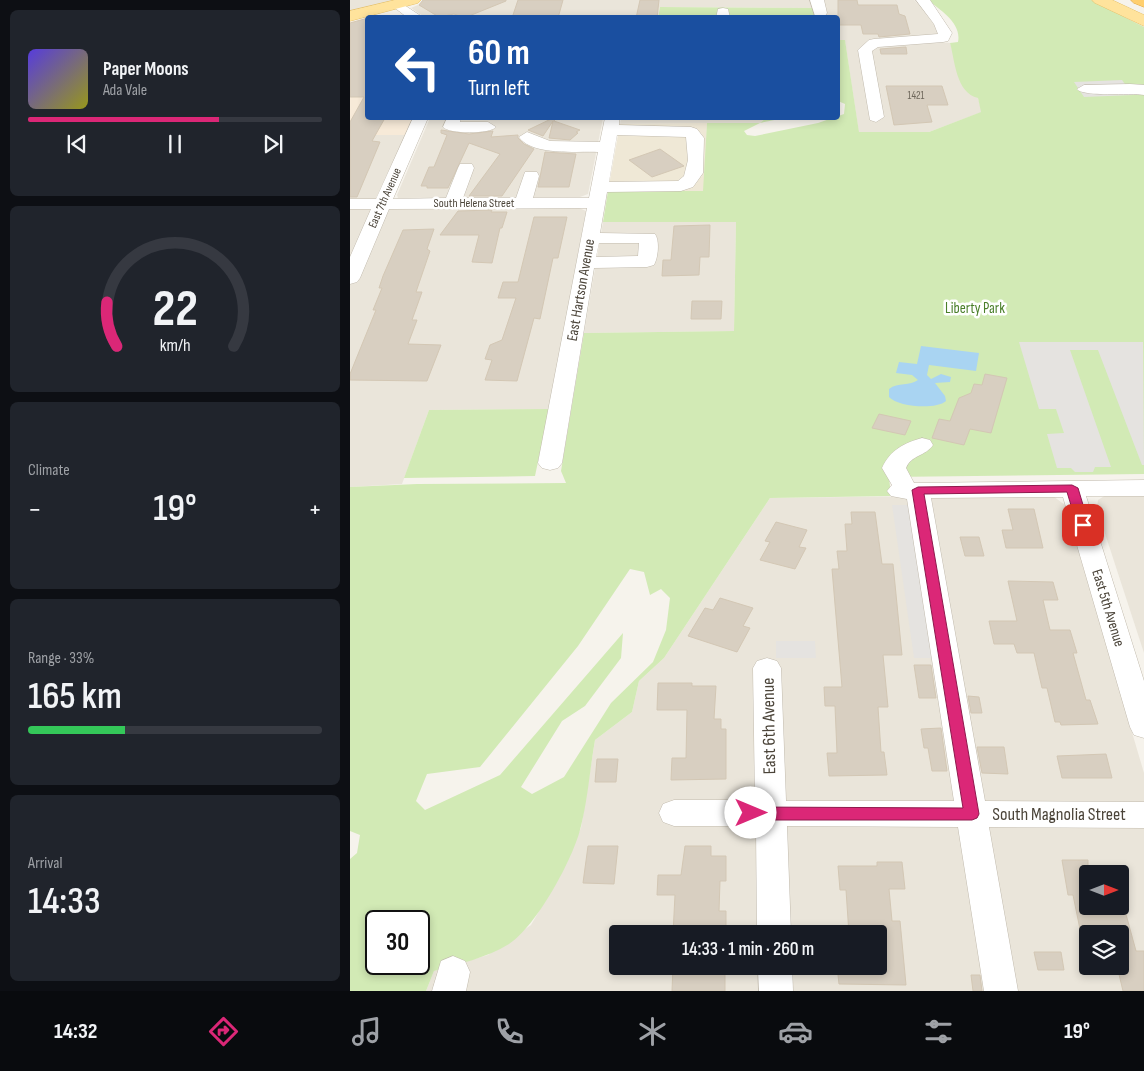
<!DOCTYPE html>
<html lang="en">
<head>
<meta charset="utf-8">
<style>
	body { margin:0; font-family:"Sofia Sans Condensed",sans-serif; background:#20242c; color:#f1f3f6; height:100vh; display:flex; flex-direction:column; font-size:19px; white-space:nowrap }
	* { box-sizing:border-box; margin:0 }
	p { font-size:16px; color:#9ea1a6 }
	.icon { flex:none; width:28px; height:28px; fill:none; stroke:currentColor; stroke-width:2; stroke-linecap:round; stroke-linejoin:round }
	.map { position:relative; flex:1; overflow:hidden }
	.side { display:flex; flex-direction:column; gap:10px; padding:10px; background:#0d0f14; width:350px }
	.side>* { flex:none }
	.guide { position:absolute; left:15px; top:15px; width:475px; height:105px; border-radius:5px; box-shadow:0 2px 8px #0003; background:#1a4fa0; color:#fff; overflow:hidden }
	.needle { width:32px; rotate:90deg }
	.tools { position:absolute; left:729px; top:865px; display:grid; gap:10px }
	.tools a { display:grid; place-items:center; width:50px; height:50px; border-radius:5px; background:#171b24; box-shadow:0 2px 8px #0003; font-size:25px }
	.speed { position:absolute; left:15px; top:910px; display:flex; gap:10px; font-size:25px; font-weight:700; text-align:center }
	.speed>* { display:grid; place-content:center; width:65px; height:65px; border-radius:50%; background:#171b24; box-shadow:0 2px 8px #0003; line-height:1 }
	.speed .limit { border:2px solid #111; border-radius:8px; background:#fff; color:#111 }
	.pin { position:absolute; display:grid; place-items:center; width:42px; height:42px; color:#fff; margin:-21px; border-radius:10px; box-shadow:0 2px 8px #0006 }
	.me { position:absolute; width:55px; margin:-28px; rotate:90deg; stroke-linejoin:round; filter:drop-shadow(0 0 4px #0008) }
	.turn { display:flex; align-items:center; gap:18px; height:105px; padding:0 20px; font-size:22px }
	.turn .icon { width:65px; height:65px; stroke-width:2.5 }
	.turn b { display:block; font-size:35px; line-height:42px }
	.big { font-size:38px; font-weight:600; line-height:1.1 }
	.side .card { flex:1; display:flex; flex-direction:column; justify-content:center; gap:8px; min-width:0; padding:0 18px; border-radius:8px; background:#20242c }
	.side .dial { align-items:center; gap:0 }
	.dial svg { height:130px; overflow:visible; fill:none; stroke:#363941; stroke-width:7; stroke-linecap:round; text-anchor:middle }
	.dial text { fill:#f1f3f6; stroke:none }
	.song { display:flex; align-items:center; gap:15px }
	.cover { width:60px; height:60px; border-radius:8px; background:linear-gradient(135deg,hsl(250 70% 55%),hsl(60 70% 35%)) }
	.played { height:5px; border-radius:2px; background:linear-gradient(90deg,#db2777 65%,#363941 65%) }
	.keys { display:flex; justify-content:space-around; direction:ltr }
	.heat { display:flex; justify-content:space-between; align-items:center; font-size:28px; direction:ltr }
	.charge { height:8px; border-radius:4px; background:linear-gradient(90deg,#34c759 33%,#363941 0) }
	.trip { position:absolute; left:259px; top:925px; width:278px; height:50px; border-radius:5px; background:#171b24; box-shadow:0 2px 8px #0003; font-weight:600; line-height:50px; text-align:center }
	.tab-bar { display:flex; height:80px; justify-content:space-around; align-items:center; background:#090b0e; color:#9ea1a6 }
	.tab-bar .icon { width:35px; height:35px }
	.tab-bar .selected { color:#db2777 }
	.tab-bar b { font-size:22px; color:#f1f3f6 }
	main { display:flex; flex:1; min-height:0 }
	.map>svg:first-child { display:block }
</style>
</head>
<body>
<main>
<section class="side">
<div class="card">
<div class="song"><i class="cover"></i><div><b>Paper Moons</b><p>Ada Vale</p></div></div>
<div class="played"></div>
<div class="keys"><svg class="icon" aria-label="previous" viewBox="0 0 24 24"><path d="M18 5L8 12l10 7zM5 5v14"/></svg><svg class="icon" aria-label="pause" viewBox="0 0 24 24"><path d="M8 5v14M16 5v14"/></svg><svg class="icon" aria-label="next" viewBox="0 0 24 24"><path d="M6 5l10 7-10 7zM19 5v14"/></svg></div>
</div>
<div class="card dial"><svg viewBox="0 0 100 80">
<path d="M14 69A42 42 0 1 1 86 69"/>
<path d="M14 69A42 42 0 0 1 8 42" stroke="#db2777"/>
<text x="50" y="56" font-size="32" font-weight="700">22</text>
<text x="50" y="72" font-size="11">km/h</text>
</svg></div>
<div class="card"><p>Climate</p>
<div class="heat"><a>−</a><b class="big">19°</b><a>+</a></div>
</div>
<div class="card"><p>Range · 33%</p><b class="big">165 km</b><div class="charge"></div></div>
<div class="card"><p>Arrival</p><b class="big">14:33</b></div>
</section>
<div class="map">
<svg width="794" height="991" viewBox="0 0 794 991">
	<rect width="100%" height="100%" fill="#f6f3ec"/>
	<g fill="#eae5da" fill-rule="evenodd">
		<polygon points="0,0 47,0 0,12"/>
		<polygon points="79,0 564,0 588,23 587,31 590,42 600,43 606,62 628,98 632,112 579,132 509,133 495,41 488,40 488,18 474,17 473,8 310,7 308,18 76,18 61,8"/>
		<polygon points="80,118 253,118 238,194 230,197 48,198 47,195"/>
		<polygon points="271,118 416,118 410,123 270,124"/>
		<polygon points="0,135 55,135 23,207 227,207 236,211 199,409 79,410 52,484 0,487"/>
		<polygon points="253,222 386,222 384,331 234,333"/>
		<polygon points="794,493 794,653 747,509 748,500 756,495"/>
		<path d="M580,496H703L715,505L794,773V991H76L84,971L138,955L181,925L210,875L231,828L245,740L282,712L289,681L314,658L420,498ZM738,874H770V906H738ZM268,934H528V966H268ZM738,934H770V966H738Z"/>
	</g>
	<polygon fill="#f7ead8" points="18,18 18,118 63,118 55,135 0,135 0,22"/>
	<polygon fill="#efe8d6" points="357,123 354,191 258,191 270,124"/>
	<g fill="#d2eab5" fill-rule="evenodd">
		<path d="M578,0H741L794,27V474L539,477L541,496L420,498L314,658L289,681L282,712L245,740C240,768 238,798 231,826C224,858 186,927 159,944C136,958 109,964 84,971L76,991H0V859L7,853L10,835L0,831V487L67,484L216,483L211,471L234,333L384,331L386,222H253L258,191H353L357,123H410L416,118H434L410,123L394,131L397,135L405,136L468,123L494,114L495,104L488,101V40H495L509,132H579L631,112L628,98C606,93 605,61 600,43L608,42C612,23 590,10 578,0ZM280,569L294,572L300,595L311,589L320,598L316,630L303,662L261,703L214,777L182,794L171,787L212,721L235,706L271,658L273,633L150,775L75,810L66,801L77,774L130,767L228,646ZM26,921H69V964H26Z"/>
		<polygon points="310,7 473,8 474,17 308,18"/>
		<polygon points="199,409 185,476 54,478 79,410"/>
	</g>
	<g fill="#e5e3e0">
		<polygon points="772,80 783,95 734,97 724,82"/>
		<polygon points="669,342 793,342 794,465 792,465 748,350 720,350 761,467 745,467 743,472 725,472 721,468 707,468 697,434 714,433 706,409 689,409"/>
		<polygon points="542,505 567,505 593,658 564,658"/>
		<polygon points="426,641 465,641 466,658 426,658"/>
	</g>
	<path fill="#a9d4f2" d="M571,346L629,353L626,371L579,365L577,375L581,379L591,374L601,377L600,382L585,383L595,396L596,401C586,410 548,407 539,397V389C548,382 560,386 568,380L562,375L546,373L549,362L567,364Z"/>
	<g fill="#d8cfc1" stroke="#d3c7b4">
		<polygon points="73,0 156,0 156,1 114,18 104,14 89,17 69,5"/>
		<polygon points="168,0 213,0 208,18 162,18"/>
		<polygon points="290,0 309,0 307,18 286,18"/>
		<polygon points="488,0 507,0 508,5 547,5 549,14 555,16 560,34 529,37 528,34 513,34 511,25 488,25"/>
		<polygon points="18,18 18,118 35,118 22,141 30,142 7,197 0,197 0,122 14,97 0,97 0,23"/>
		<polygon points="556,47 557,54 531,54 530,49"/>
		<polygon points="536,86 592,86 598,105 577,105 582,122 544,125"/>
		<polygon points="203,118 206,118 204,121 230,130 226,132 228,133 220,140 199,138 203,121 193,136 178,130"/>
		<polygon points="91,130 119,134 143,131 141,137 168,135 168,138 174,144 184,149 152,196 119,196 150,154 119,143 98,188 77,188 77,186 71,186 79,167 84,167 97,135 91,133"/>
		<polygon points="310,149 334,166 302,177 279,160"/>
		<polygon points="195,152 226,154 219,187 188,187"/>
		<polygon points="142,210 141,212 157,212 152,228 150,228 142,263 122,262 129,235 90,235 108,211"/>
		<polygon points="184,217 217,217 208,258 203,258 190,319 184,318 167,381 135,380 142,360 135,359 140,345 152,340 166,298 148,298 153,282 168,282"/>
		<polygon points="360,225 359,257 350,257 349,275 312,276 313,260 321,260 324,226"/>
		<polygon points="84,229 77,249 80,251 66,292 72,292 62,320 67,320 58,344 91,345 77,381 0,380 0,374 26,310 23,310 32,288 29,288 33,276 53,230"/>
		<polygon points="342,301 372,301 371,319 341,319"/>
		<polygon points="635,374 657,378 641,433 620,429 614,445 582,438 589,419 600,421 609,398 621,393 624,384 632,385"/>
		<polygon points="529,414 561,421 555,435 522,428"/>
		<polygon points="658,509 684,509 693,548 656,548 652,530 663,530"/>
		<polygon points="501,512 525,512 532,564 543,564 552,655 533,655 538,707 528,707 531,752 534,752 537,775 479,776 477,753 487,753 485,706 475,706 474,687 492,687 482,569 489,569 487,551 497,551 495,524 502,524"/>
		<polygon points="426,522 457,530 449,547 456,548 445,569 410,560 420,542 415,541"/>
		<polygon points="610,537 629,537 634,556 615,556"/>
		<polygon points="658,581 703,582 708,600 693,600 700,630 720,630 727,653 723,653 736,700 740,700 748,724 711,725 710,722 705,722 697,688 692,688 684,653 667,653 664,644 644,644 639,621 667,621"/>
		<polygon points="370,598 403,608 393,626 400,628 387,652 338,636 355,608 363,610"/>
		<polygon points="564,665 581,665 586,698 569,698"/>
		<polygon points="308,683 342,683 342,686 366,686 364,719 371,719 371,729 376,729 376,779 321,780 322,758 336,758 337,710 307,710"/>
		<polygon points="618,696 629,697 632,713 621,713"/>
		<polygon points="591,728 597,771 582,771 578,748 574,748 571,729"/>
		<polygon points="627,747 654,747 658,774 632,773"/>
		<polygon points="756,754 762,778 712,778 707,756"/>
		<polygon points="247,759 268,759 266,782 245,782"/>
		<polygon points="238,846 268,846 264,884 233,883"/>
		<polygon points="335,846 361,846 361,856 376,856 376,881 370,881 369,911 376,911 376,934 323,934 325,895 307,895 308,875 331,875"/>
		<polygon points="712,860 738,860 738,908 774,907 786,951 794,951 794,991 773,991 767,966 770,966 770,934 731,934 723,895 718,895"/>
		<polygon points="527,862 552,862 555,889 539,889 542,921 550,921 556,985 489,984 487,966 528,966 528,934 499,934 496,890 490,890 488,866 527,866"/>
		<polygon points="684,952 711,952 714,970 688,970"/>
		<polygon points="323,966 364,966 364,972 375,972 375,991 322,991"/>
		<polygon points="621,975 630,975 632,991 623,991"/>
	</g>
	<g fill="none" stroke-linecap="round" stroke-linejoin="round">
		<defs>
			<g id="minor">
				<polygon points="460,0 474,0 477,13 475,16 465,16"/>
				<polygon points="566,0 580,0 602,33 598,41 593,42 528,47 522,51 534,117 526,122 520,120 508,50 519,40 524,39 588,34 584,24"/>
				<polygon points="48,1 74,18 58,18 41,5"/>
				<polygon points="373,8 378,9 380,18 366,18 368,9"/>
				<path d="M780,84L794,85V95C781,93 732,97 727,89L734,85Z"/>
				<path d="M63,118H78L43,199L96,198L108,168L110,164H122L124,168L113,198H166L175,172H187L189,176L183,198H239L248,152C228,151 182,156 169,137L177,132L200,141L250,142L255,118H269V125L341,127L347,129L354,138L353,173L343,187L331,191L257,192L250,233L305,234C310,241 308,258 304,265L297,267L244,268L212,463L208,468L200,470L192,468L188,463L237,208L39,209L10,278L7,282L0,284V257L21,209H0V199H26ZM267,135L336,137L338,160L334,176L328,181L259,182ZM249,243H289L288,256L246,257Z"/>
				<path d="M97,118H111L110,122H138L146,127C141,134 98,134 93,127Z"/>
				<path d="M572,438L580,440L583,445C576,456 561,455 556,468L564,483L794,480V496H736L794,681V738L784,735L780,727L713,497L581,498L635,801L794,802V828L639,827L668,991H634L608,827L437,826L441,934H407L406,826H324L313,822L309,813L313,804L324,800H405L403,668L407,661L417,658L427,661L431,668L436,801H604L557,499L541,496L537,491L542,485L532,468C540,450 554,443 572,438Z"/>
				<polygon points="103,956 115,961 120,972 116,991 82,991 91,961"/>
				<polygon points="408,966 442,966 443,991 409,991"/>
			</g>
			<g id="major">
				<polygon points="45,0 71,0 68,3 0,21 0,11"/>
				<polygon points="742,0 762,0 794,15 794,26 745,3"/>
			</g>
			<polygon id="highway" points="781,0 794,0 794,7 784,3"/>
		</defs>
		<use href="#minor" stroke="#c2bbae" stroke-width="1"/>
		<use href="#major" stroke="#e6c16a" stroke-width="1"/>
		<use href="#highway" stroke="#e0a43c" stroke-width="1"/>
		<use href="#minor" fill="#fff" fill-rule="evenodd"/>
		<use href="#major" fill="#ffe39c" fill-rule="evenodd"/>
		<use href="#highway" fill="#ffcf6e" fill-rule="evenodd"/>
	</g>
	<polygon fill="#db2777" stroke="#8e194d" points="722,485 728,488 739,525 737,528 729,528 727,525 717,492 574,494 629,814 627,818 622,820 401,820 396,818 394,813 396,809 401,807 613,808 562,490 568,487"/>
	<g text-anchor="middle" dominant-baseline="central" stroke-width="5" stroke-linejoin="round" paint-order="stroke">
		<g font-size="11" fill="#6e675b">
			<text x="566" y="95">1421</text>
		</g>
		<g font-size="12" fill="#4b4439" stroke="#fff">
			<text transform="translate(35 198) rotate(-66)">East 7th Avenue</text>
			<text x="124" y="203">South Helena Street</text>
		</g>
		<g font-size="15" fill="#4b4439" stroke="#fff">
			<text transform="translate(231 290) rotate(-80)">East Hartson Avenue</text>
			<text transform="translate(758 608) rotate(73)">East 5th Avenue</text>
		</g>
		<g font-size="15" fill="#4a7f2a" stroke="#fff">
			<text x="625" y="308">Liberty Park</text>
		</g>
		<g font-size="18" fill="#4b4439" stroke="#fff">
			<text transform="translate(419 726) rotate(-91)">East 6th Avenue</text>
			<text x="709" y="814">South Magnolia Street</text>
		</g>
	</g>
</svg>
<div class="tools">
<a><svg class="needle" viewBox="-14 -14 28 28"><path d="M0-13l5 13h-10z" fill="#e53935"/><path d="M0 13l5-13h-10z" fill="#9ea1a6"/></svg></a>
<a><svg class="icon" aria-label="layers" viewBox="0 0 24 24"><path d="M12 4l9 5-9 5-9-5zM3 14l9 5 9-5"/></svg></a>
</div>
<div class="speed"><div class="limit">30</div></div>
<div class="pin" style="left:733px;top:525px;background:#d93025"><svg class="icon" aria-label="arrive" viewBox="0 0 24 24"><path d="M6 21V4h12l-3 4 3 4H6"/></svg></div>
<svg class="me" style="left:401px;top:813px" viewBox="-20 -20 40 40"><circle r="19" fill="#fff"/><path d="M0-13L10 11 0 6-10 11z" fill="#db2777"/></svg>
<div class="trip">14:33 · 1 min · 260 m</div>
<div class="guide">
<div class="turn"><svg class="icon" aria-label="left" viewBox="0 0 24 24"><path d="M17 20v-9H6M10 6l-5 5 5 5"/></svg><div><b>60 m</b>Turn left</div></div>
</div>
</div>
</main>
<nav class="tab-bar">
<b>14:32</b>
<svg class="icon selected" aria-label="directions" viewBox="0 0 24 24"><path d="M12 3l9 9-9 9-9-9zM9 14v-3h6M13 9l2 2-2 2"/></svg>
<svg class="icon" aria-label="music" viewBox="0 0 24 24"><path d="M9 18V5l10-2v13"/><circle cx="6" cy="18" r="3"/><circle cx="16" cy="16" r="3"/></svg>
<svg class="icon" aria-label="phone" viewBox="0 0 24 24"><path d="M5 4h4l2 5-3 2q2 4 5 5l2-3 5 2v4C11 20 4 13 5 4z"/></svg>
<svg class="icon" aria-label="climate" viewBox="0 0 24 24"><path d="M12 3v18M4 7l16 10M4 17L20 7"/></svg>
<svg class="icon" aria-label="car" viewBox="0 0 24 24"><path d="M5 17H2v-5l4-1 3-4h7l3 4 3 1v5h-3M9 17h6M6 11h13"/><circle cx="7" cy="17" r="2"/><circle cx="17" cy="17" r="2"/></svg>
<svg class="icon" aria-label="filters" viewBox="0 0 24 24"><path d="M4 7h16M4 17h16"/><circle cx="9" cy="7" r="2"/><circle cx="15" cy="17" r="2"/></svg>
<b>19°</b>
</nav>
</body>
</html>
